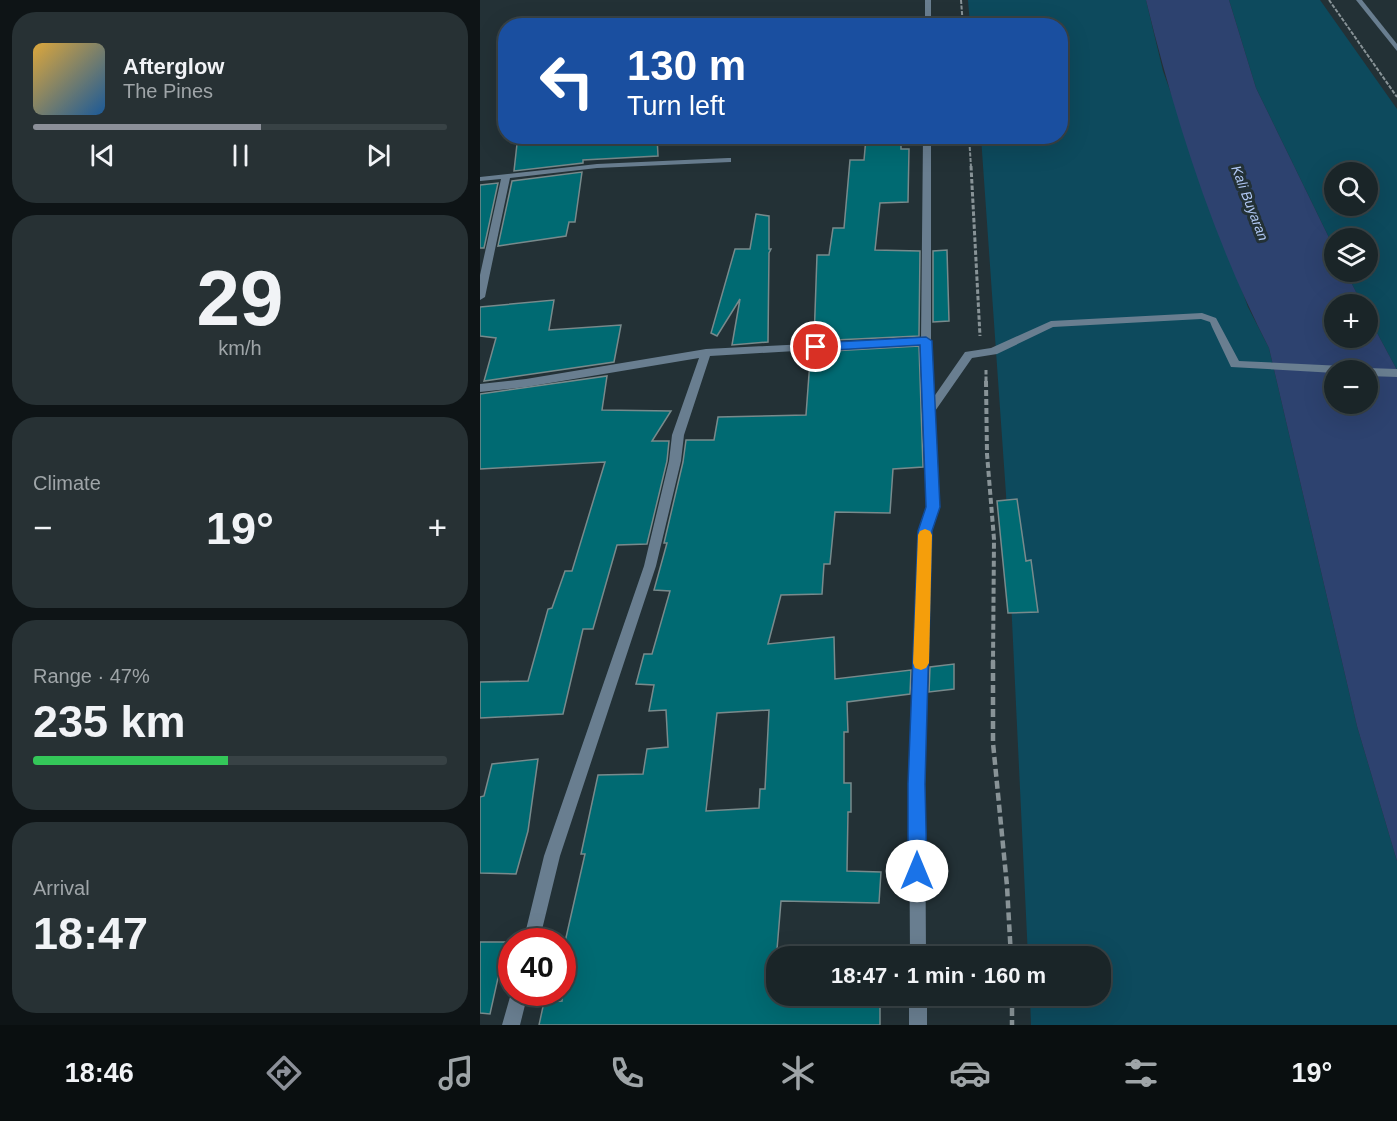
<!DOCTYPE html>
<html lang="en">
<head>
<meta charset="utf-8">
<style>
	body { margin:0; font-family:Arial,sans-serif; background:#273134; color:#f1f3f6; height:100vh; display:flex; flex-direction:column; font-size:22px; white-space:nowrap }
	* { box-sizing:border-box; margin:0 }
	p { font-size:20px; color:#9fa5a8 }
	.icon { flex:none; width:33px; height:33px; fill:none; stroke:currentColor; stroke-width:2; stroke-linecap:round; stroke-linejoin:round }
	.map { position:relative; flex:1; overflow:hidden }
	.sheet { display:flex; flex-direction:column; gap:12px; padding:12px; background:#0e1416; width:480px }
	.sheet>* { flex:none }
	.guide { position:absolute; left:18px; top:18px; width:570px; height:126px; border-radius:24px; box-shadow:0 6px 24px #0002,0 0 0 2px #384245; background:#1a4fa0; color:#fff; overflow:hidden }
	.controls { position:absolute; left:844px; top:162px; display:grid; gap:12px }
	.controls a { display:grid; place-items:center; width:54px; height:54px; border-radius:50%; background:#1a2528; box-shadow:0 6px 24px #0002,0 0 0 2px #384245; font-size:30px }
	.speed { position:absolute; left:18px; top:928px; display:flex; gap:12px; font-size:30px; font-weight:700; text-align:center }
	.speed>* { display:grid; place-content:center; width:78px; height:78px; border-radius:50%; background:#1a2528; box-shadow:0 6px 24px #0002,0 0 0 2px #384245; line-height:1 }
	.speed .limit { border:9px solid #d22; background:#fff; color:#111 }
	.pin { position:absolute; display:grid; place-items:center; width:51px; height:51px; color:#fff; margin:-26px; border:3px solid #fff; border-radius:50%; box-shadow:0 2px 6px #0007 }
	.me { position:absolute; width:66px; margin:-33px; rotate:0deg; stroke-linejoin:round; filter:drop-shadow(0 0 4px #0008) }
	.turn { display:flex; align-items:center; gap:21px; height:126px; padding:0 30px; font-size:27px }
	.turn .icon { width:78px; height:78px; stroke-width:2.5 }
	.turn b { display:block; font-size:42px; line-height:51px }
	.big { font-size:45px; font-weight:700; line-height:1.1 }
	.sheet .widget { flex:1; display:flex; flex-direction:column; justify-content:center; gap:9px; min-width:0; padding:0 21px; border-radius:24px; background:#273134 }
	.sheet .dial { align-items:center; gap:0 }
	.dial b { font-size:78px; line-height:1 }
	.song { display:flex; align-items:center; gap:18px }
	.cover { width:72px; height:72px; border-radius:9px; background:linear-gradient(135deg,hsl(40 70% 55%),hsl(210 70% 35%)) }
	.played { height:6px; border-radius:3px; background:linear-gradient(90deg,#8c9099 55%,#384245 55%) }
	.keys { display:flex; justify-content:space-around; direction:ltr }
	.heat { display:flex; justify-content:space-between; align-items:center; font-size:33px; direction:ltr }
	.charge { height:9px; border-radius:4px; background:linear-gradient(90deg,#34c759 47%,#384245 0) }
	.trip { position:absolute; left:286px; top:946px; width:345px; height:60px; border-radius:24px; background:#1a2528; box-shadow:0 6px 24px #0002,0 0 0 2px #384245; font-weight:700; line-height:60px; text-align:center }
	.dock { display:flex; height:96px; justify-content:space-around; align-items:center; background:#0a0f10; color:#9fa5a8 }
	.dock .icon { width:42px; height:42px }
	.dock .on { color:#8c9099 }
	.dock b { font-size:27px; color:#f1f3f6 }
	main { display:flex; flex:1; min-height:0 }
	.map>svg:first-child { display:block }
</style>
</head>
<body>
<main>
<section class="sheet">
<div class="widget">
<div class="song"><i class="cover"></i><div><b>Afterglow</b><p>The Pines</p></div></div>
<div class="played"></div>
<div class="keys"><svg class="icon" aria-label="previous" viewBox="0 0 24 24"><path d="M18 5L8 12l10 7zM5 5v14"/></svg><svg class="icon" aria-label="pause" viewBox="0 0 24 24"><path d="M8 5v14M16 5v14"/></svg><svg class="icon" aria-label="next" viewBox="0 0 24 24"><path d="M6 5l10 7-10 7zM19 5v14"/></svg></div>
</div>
<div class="widget dial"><b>29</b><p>km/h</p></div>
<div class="widget"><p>Climate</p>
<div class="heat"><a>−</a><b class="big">19°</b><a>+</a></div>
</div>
<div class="widget"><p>Range · 47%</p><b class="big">235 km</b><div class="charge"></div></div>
<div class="widget"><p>Arrival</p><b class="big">18:47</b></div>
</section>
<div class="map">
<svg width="917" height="1025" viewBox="0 0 917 1025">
	<rect width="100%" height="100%" fill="#233136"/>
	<g fill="#0d4a5d" fill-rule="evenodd">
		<polygon points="488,0 666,0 683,71 768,307 789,348 877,726 917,861 917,1025 551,1025 550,996 621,996 621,957 548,957 526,494 501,137 580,136 580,26 490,25"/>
		<path d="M749,0H840L917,109V370L888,316V304H882L866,272H888V238H855V250L776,88ZM855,172H888V206H855Z"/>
	</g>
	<path fill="#2d426f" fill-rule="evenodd" d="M666,0H749L776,88L855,250V272H866L882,304H855V338H888V316L917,370V861L877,726L789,348C733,239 695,119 666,0ZM855,370H888V404H855Z"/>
	<g fill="#006a72" stroke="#788a8c" stroke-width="1.5" fill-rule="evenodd">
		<polygon points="108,136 177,136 178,156 103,160 103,163 34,171 37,144"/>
		<polygon points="386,138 421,138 421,149 429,149 428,202 400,203 395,250 440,251 439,336 334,341 337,255 349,255 353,228 364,228 370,160 384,160"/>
		<polygon points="102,172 95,222 89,222 86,236 18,246 32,181"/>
		<polygon points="18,183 4,248 0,248 0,185"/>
		<polygon points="276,214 289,216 289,249 291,249 289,253 288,342 252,345 260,299 237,336 231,333 255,249 270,249"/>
		<polygon points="467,250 469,321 453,322 453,251"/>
		<polygon points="74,300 69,330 141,325 134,362 4,381 16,338 0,336 0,307"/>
		<path d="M439,346L443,467L413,469L410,513L355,512L350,564H344L342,594L301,595L288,644L354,637L355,679L431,670L430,694L367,702L368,732H364V783H371V812H368L367,871L401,872L399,903L301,901L293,998L400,996V1025H59L64,1002L82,1001V942H85L105,854H101L118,775L163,774L167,749L188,747L186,710L169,711L174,685L156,684L164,654H172L190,591L174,590L187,543H184L203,462L206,440H234L238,417L326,415L330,361H334V352ZM289,710L285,789H280L279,808L226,811L237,713Z"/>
		<polygon points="127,376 122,410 191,411 172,441 189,441 187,461 167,544 137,545 113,629 103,629 83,714 0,718 0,682 48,681 68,609 72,608 85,571 92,571 125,462 0,469 0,394"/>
		<polygon points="537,499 546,561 551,560 558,612 528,613 517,501"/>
		<polygon points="474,664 474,689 449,692 450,667"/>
		<polygon points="58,759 48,831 36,874 0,873 0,797 4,796 12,764"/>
		<polygon points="0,942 26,942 10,1014 0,1013"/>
	</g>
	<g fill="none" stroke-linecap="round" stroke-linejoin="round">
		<g stroke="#889397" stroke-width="2" stroke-dasharray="4 1.5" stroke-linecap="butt">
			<polyline points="481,0 483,26"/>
			<polyline points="849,0 917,97"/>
			<polyline points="489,136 491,167"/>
		</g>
		<g stroke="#889397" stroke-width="3" stroke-dasharray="4.5 2" stroke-linecap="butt">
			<polyline points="491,166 500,336"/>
			<polyline points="506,370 506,383"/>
		</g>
		<polyline stroke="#889397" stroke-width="4" stroke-dasharray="6 3" stroke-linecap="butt" points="506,381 507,454 514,539 513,663"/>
		<g stroke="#889397" stroke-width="4.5" stroke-dasharray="8 4" stroke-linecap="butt">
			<polyline points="513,661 513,743 527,886 531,957"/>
			<polyline points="532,996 532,1025"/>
		</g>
		<g fill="#697e90" fill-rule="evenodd">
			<polygon points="876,0 882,0 917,44 917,51"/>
			<polygon points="248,158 251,158 251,162 117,168 30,178 5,297 0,300 0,275 21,179 0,181 0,177 117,164"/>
			<polygon points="722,313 736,318 759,361 863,366 868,370 855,370 855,373 751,367 732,327 730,322 721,319 573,327 517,354 492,358 453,414 445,414 444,411 485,352 511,348 571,321"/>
			<polygon points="446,338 451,341 450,343 230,356 204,435 201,461 176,566 80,856 59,942 43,942 64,856 164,566 189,461 192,435 219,358 46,387 0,392 0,384 46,379 226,349"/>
			<polygon points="888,368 917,369 917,377 888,376 888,370 884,370"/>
			<polygon points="32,990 32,993 48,993 40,1025 22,1025"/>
		</g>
		<g fill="#697e90" fill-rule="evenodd">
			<rect x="445" y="0" width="6" height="26"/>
			<polygon points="443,136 451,136 451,341 459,506 451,531 445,784 446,957 430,957 429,784 439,531 447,506 441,341"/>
			<rect x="429" y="996" width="18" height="29"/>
		</g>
	</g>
	<polygon fill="#1a73e8" stroke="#114b97" stroke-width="1.5" points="446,337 452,341 460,507 452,531 445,784 447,871 444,877 437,880 431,877 428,871 428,784 438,531 446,507 440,345 336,351 330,347 336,343"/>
	<polygon fill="#f59e0b" points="445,529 450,531 452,535 449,663 446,668 441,670 435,668 433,663 438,535 440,531"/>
	<g text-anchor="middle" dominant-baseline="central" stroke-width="6" stroke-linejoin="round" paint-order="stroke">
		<g font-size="14" font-style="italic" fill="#b0c7f3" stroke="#233136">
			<text transform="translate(770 203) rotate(69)">Kali Buyaran</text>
		</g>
	</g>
</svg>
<div class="controls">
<a><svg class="icon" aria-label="search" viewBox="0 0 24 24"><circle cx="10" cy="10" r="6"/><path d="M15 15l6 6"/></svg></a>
<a><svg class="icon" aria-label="layers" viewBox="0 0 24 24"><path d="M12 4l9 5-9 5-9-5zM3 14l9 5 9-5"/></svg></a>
<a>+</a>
<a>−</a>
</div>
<div class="speed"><div class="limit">40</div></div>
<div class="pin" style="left:336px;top:347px;background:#d93025"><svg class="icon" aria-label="arrive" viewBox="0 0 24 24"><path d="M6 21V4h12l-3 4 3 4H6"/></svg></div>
<svg class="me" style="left:437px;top:871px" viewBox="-20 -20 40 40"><circle r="19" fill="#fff"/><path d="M0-13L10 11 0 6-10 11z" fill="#1a73e8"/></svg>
<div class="trip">18:47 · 1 min · 160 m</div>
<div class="guide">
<div class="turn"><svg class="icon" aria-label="left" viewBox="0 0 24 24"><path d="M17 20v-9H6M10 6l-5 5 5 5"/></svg><div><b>130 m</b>Turn left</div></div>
</div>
</div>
</main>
<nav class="dock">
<b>18:46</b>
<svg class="icon on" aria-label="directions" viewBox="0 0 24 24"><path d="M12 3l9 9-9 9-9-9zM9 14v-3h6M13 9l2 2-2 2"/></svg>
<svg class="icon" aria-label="music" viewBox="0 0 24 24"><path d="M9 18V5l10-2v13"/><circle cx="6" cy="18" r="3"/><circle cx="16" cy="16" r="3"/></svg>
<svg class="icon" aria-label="phone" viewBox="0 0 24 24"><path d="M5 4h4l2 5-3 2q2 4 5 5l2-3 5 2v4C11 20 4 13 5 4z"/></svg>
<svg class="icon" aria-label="climate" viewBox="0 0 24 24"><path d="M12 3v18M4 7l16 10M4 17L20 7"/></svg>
<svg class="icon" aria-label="car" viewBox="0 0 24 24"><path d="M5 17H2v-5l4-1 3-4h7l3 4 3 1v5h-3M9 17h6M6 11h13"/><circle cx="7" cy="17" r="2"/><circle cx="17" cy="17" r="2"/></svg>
<svg class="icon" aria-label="filters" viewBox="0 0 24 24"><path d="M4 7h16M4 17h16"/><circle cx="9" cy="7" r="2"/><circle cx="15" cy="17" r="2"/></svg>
<b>19°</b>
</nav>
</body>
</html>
